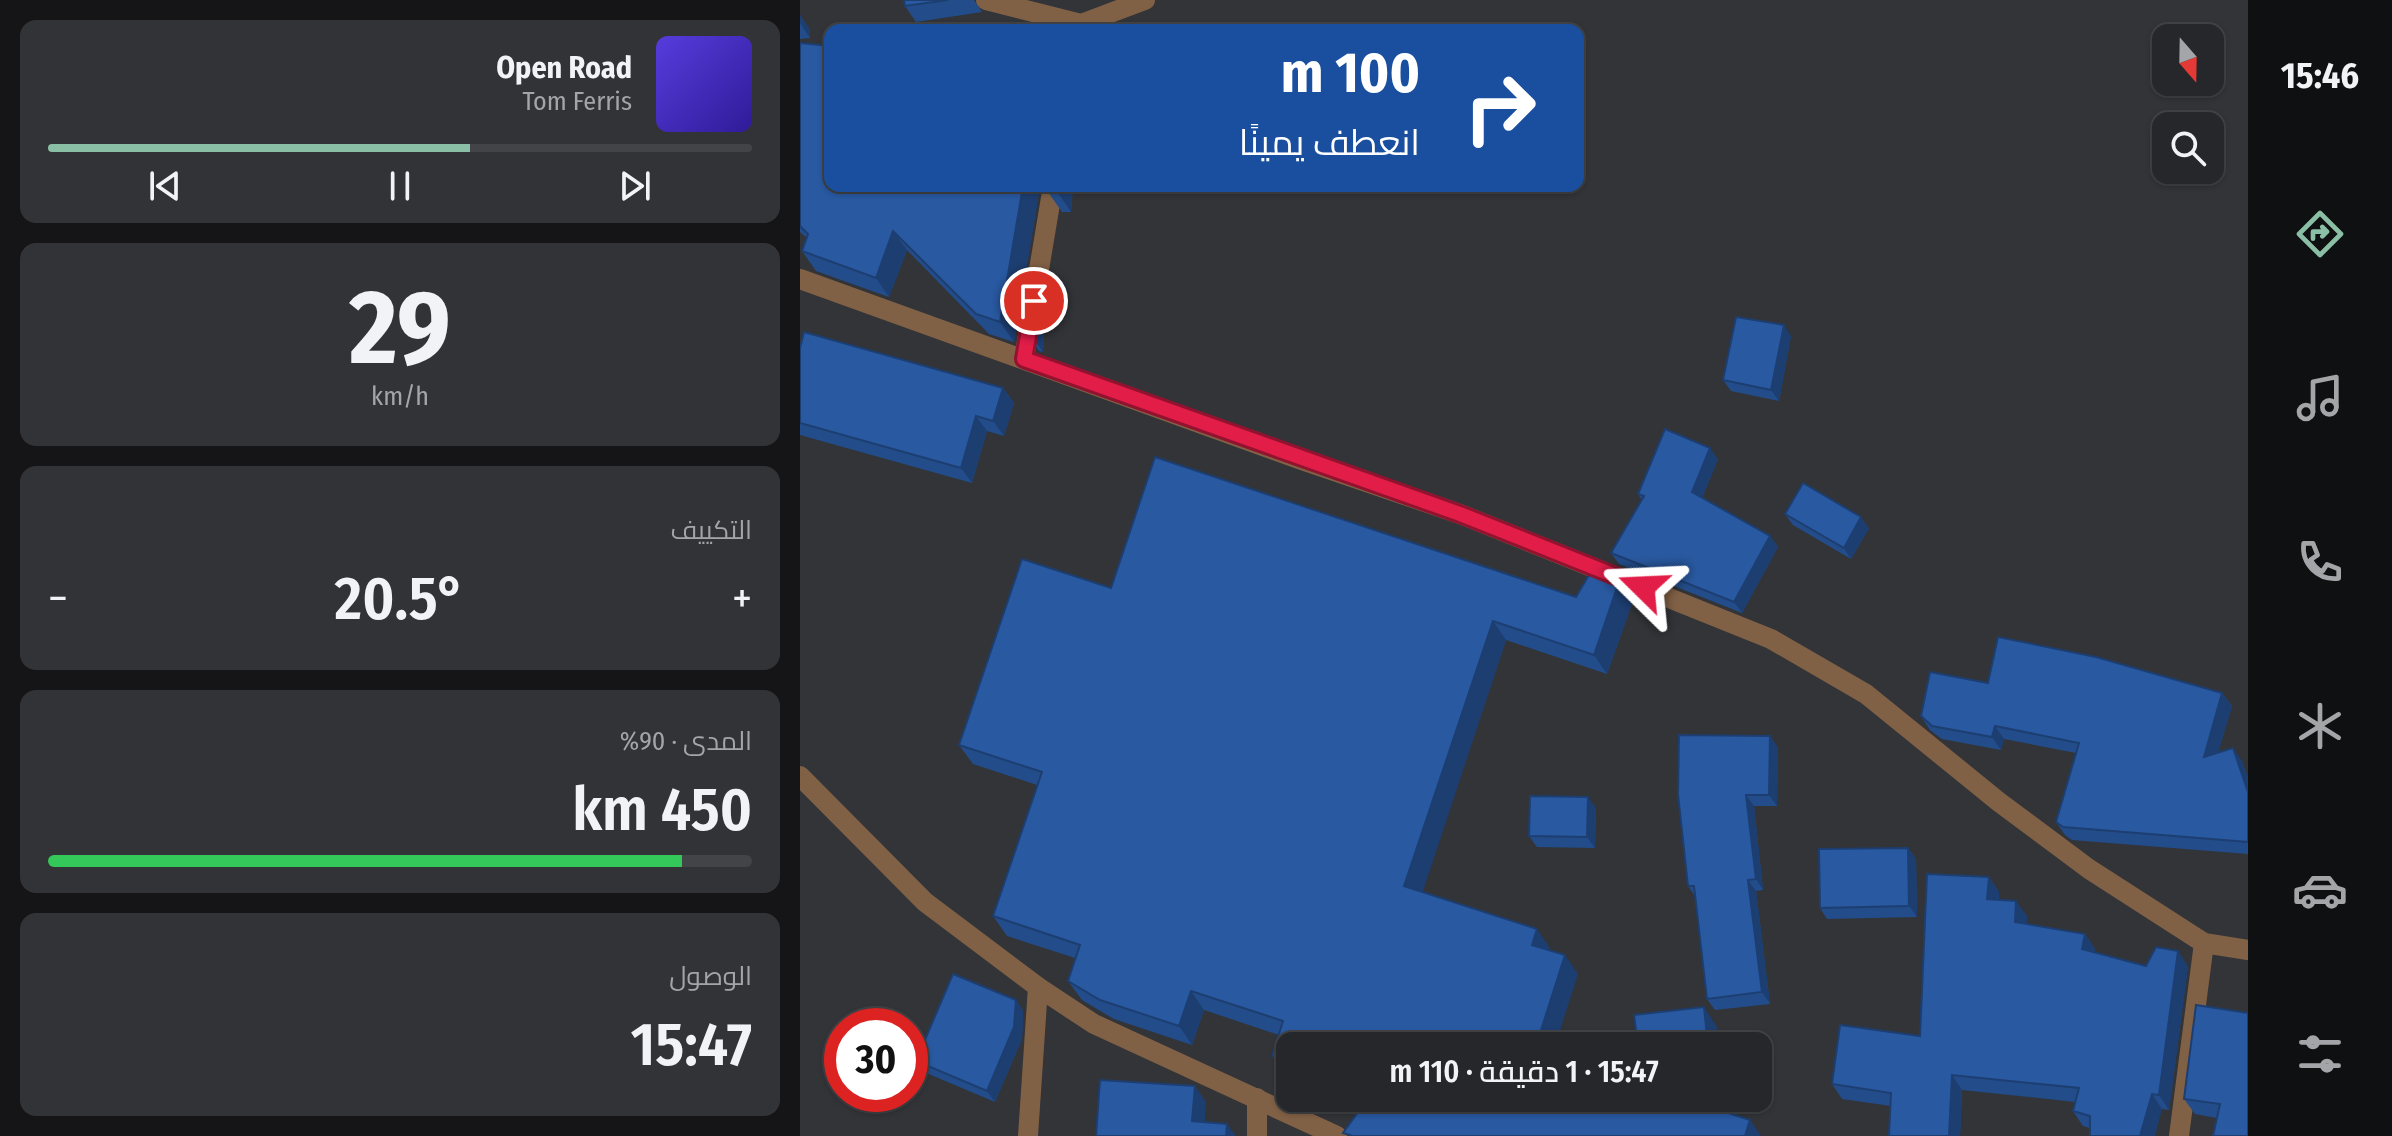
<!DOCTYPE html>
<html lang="ar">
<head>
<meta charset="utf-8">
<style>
	body { margin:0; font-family:"Fira Sans Condensed",Cairo,sans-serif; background:#323336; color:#f1f3f6; direction:rtl; height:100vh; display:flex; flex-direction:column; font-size:30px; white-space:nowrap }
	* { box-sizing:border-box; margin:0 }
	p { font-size:26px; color:#a4a5a8 }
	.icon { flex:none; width:44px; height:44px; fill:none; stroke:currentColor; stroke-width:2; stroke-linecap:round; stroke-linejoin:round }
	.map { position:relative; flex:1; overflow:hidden; direction:ltr }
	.drawer { display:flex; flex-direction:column; gap:20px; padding:20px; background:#151517; width:800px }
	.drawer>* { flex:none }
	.guide { position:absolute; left:24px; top:24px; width:760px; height:168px; border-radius:16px; box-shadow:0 2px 6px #0004,0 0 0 2px #424447; direction:rtl; background:#1a4fa0; color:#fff; overflow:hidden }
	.needle { width:52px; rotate:160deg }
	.controls { position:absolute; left:1352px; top:24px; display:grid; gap:16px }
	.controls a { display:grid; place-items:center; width:72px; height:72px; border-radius:16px; background:#26272a; box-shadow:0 2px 6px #0004,0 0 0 2px #424447; font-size:40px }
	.speed { position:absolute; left:24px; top:1008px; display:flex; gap:16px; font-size:40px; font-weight:700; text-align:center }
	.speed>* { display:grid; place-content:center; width:104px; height:104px; border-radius:50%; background:#26272a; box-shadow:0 2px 6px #0004,0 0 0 2px #424447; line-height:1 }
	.speed .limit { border:12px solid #d22; background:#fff; color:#111 }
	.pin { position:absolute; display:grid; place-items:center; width:68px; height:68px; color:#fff; margin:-34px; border:4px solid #fff; border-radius:50%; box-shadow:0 2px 8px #0007 }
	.me { position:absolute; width:88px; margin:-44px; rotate:291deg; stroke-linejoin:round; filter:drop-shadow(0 0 6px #0008) }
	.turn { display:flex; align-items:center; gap:28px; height:168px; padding:0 32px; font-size:36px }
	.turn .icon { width:104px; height:104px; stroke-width:2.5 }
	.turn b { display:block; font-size:56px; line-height:68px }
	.big { font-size:60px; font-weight:600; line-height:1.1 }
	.drawer .tile { flex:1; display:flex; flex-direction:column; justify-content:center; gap:12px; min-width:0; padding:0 28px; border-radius:16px; background:#323336 }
	.drawer .dial { align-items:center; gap:0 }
	.dial b { font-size:104px; line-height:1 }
	.song { display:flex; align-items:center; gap:24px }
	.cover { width:96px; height:96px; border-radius:12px; background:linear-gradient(135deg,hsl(250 70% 55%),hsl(250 70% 35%)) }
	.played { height:8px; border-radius:4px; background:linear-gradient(90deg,#8abfa5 60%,#424447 60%) }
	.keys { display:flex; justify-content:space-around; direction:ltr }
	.heat { display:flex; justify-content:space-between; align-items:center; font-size:44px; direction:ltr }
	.charge { height:12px; border-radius:6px; background:linear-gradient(90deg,#34c759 90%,#424447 0) }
	.trip { position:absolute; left:476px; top:1032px; width:496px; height:80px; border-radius:16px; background:#26272a; box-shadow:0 2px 6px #0004,0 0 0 2px #424447; font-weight:600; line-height:80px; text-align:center; direction:rtl }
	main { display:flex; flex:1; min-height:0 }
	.menu { display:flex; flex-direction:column; width:144px; justify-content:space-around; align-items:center; background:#0f1011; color:#a4a5a8 }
	.menu .icon { width:56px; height:56px }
	.menu .selected { color:#8abfa5 }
	.menu b { font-size:36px; color:#f1f3f6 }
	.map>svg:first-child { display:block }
</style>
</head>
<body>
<main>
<nav class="menu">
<b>15:46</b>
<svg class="icon selected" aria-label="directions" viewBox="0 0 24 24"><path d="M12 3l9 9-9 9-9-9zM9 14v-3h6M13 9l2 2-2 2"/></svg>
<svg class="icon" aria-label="music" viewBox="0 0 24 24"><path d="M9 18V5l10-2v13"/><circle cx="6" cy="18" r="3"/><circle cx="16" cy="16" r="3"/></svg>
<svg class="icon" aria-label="phone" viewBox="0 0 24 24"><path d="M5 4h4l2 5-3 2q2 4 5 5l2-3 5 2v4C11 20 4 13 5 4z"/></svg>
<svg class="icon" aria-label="climate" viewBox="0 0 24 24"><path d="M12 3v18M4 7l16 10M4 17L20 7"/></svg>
<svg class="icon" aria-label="car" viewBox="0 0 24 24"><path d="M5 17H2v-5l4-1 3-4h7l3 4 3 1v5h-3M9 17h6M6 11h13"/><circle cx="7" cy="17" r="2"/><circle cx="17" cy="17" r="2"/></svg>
<svg class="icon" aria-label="filters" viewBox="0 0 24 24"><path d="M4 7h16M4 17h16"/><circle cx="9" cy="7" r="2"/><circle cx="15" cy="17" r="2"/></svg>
</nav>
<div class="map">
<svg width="1448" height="1136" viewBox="0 0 1448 1136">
	<rect width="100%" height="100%" fill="#323438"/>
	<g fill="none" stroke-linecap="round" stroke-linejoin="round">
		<g stroke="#816146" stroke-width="20">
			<polyline points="186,0 281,24 345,0"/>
			<polyline points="0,279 499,459 660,514 971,639 1066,694 1199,802 1289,869 1404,943 1448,950"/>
			<polyline points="224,359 253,186"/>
			<polyline points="0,776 125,902 238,987 294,1024 537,1136"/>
			<polyline points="457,1098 457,1136"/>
			<polyline points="228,1136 238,987"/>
			<polyline points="1379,1136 1404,943"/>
		</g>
	</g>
	<g fill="#234d8a">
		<polygon points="104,0 174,0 182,12 116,22 105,6"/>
		<polygon points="0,15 10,30 10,38 0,39"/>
		<polygon points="0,43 240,186 214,342 189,334 107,250 89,297 16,271 2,251 7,238 0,232"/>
		<polygon points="273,186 271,212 262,212 248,192"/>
		<polygon points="231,296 245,315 243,352 239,351 225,331"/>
		<polygon points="991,336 979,401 931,391 923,380"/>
		<polygon points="0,348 203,388 214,403 204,436 187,431 172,483 0,435"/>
		<polygon points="918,459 902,498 970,536 978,547 942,613 819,564 811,553 842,500 838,494"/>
		<polygon points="985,514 1069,528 1051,559 993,525"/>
		<polygon points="820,579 834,598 807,674 706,640 622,892 750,948 750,950 778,974 490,1046 490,1077 486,1076 472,1056 479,1035 404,1010 392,1045 314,1019 282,1000 268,981 275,958 207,936 193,916 237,785 173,764 159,745 311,588 776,597"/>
		<polygon points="1188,683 1422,693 1432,706 1418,753 1442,761 1448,778 1448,854 1272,840 1265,835 1256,822 1276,753 1204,739 1201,750 1142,739 1130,730 1121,716"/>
		<polygon points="970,736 978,748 977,806 954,806 963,890 956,891 970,1004 915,1010 907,999 895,896 888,886"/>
		<polygon points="796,808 795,848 737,847 729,836"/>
		<polygon points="1108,848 1116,859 1117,917 1027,919 1020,908"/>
		<polygon points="1189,877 1199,892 1199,900 1227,916 1226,924 1285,934 1295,949 1294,953 1346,966 1388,966 1369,1110 1362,1109 1290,1128 1283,1126 1273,1111 1276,1102 1162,1090 1160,1136 1089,1136 1091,1106 1042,1099 1032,1084 1120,1036"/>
		<polygon points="216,1000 223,1011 222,1039 195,1102 124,1072 116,1061"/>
		<polygon points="1448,1013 1417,1118 1395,1114 1384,1099"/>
	</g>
	<g fill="#1d3e71">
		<polygon points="0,15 10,30 10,38 0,23"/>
		<polygon points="223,186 240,186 214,342 200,322"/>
		<polygon points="258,186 273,186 271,212 258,193"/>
		<polygon points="93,231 107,250 89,297 76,278"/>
		<polygon points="231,296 245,315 243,352 229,332"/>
		<polygon points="984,325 991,336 979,401 971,390"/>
		<polygon points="203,388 214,403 204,436 193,421"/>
		<polygon points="176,416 187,431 172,483 161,468"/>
		<polygon points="910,448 918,459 900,503 892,492"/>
		<polygon points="1061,517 1069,528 1051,559 1044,548"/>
		<polygon points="970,536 978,547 942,613 934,602"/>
		<polygon points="820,579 834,598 807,674 794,655"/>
		<polygon points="693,621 706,640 618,906 604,886"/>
		<polygon points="1422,693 1432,706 1413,771 1404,757"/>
		<polygon points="1195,726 1204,739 1201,750 1192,737"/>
		<polygon points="970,736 978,748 977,806 969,795"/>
		<polygon points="1433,748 1442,761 1448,778 1448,792"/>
		<polygon points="946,795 954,806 963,890 956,879"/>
		<polygon points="788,797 796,808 795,848 787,837"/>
		<polygon points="1108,848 1116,859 1117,917 1109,906"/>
		<polygon points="1189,877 1199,892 1198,914 1187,899"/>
		<polygon points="948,880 956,891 970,1004 962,992"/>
		<polygon points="1216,901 1227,916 1226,937 1215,922"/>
		<polygon points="737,929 750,948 746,964 732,945"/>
		<polygon points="1285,934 1295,949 1292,964 1282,949"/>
		<polygon points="1378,951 1388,966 1369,1110 1359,1095"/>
		<polygon points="765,955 778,974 755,1046 736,1046"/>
		<polygon points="391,991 404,1010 392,1045 379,1026"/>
		<polygon points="216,1000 223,1011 222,1039 195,1102 187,1091"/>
		<polygon points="904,1007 917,1027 919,1046 908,1046"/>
		<polygon points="1152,1075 1162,1090 1160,1136 1149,1136"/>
		<polygon points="395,1086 406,1102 404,1136 392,1121"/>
		<polygon points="1352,1094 1362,1109 1355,1136 1340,1136"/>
		<polygon points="914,1098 926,1098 929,1128 916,1109"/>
		<polygon points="950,1120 961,1136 945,1136"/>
		<polygon points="427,1124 436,1136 426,1136"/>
	</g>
	<g fill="#2959a1" stroke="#1d3e71" stroke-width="2">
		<polygon points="104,0 148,0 105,6"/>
		<polygon points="0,43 30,46 30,186 223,186 200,322 176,314 93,231 76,278 2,251 8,234 0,226"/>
		<polygon points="249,186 258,186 258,193 248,192"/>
		<polygon points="231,296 229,332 225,331"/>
		<polygon points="936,317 984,325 971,390 923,380"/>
		<polygon points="4,332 203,388 193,421 176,416 161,468 0,423 0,348"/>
		<polygon points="865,429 910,448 892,492 970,536 934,602 811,553 844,496 838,494"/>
		<polygon points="355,457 776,597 793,568 820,579 794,655 693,621 604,886 737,929 732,945 765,955 736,1046 490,1046 490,1062 472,1056 483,1021 391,991 379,1026 300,1000 268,981 280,945 193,916 242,772 159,745 222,559 311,588"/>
		<polygon points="1003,483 1061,517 1044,548 985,514"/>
		<polygon points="1198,637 1296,657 1422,693 1404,757 1433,748 1448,792 1448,842 1263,827 1256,822 1279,743 1195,726 1192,737 1132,726 1121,716 1130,672 1188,683"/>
		<polygon points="879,735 970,736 969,795 946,795 956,879 948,880 962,992 907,999 894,886 888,886 878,794"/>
		<polygon points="730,796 788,797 787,837 729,836"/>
		<polygon points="1108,848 1109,906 1020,908 1019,849"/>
		<polygon points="1127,874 1189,877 1187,899 1216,901 1215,922 1285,934 1282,949 1346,966 1356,947 1378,951 1359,1095 1352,1094 1340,1136 1290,1136 1290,1116 1273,1111 1279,1088 1152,1075 1149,1136 1089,1136 1091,1093 1032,1084 1040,1025 1120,1036"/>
		<polygon points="153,974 216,1000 214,1027 187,1091 116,1061"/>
		<polygon points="1396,1005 1448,1013 1448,1136 1413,1136 1420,1104 1384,1099"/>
		<polygon points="904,1007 908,1046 838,1046 834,1015"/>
		<polygon points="300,1080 395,1086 392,1121 427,1124 426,1136 296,1136"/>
		<polygon points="560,1098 914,1098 916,1109 950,1120 945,1136 553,1136 543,1133 556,1115"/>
	</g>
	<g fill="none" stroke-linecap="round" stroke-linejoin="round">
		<defs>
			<polyline id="route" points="234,301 224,359 660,514 843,587"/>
		</defs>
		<use href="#route" stroke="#92132f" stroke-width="20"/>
		<use href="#route" stroke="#e11d48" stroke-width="14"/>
	</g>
</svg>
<div class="controls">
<a><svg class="needle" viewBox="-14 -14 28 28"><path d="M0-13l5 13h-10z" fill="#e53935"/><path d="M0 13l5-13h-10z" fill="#a4a5a8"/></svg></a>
<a><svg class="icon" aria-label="search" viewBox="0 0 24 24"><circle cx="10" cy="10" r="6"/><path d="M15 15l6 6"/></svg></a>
</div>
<div class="speed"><div class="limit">30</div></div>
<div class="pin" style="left:234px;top:301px;background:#d93025"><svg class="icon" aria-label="arrive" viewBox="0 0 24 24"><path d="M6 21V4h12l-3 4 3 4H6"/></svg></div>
<svg class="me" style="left:843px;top:587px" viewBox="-20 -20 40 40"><path d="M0-17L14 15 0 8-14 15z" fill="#e11d48" stroke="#fff" stroke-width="4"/></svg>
<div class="trip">15:47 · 1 دقيقة · 110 m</div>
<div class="guide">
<div class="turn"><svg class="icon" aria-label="right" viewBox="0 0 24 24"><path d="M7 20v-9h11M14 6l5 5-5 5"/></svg><div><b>100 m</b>انعطف يمينًا</div></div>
</div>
</div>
<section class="drawer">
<div class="tile">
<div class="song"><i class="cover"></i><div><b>Open Road</b><p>Tom Ferris</p></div></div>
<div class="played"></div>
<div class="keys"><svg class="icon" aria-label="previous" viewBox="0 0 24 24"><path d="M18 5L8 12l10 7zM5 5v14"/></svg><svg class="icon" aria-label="pause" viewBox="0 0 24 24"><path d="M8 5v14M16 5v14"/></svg><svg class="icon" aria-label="next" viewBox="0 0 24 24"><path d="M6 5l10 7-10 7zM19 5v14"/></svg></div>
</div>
<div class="tile dial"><b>29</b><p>km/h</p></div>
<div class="tile"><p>التكييف</p>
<div class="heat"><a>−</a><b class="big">20.5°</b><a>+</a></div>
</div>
<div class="tile"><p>المدى · 90%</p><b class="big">450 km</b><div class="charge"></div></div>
<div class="tile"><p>الوصول</p><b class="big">15:47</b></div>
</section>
</main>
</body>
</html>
